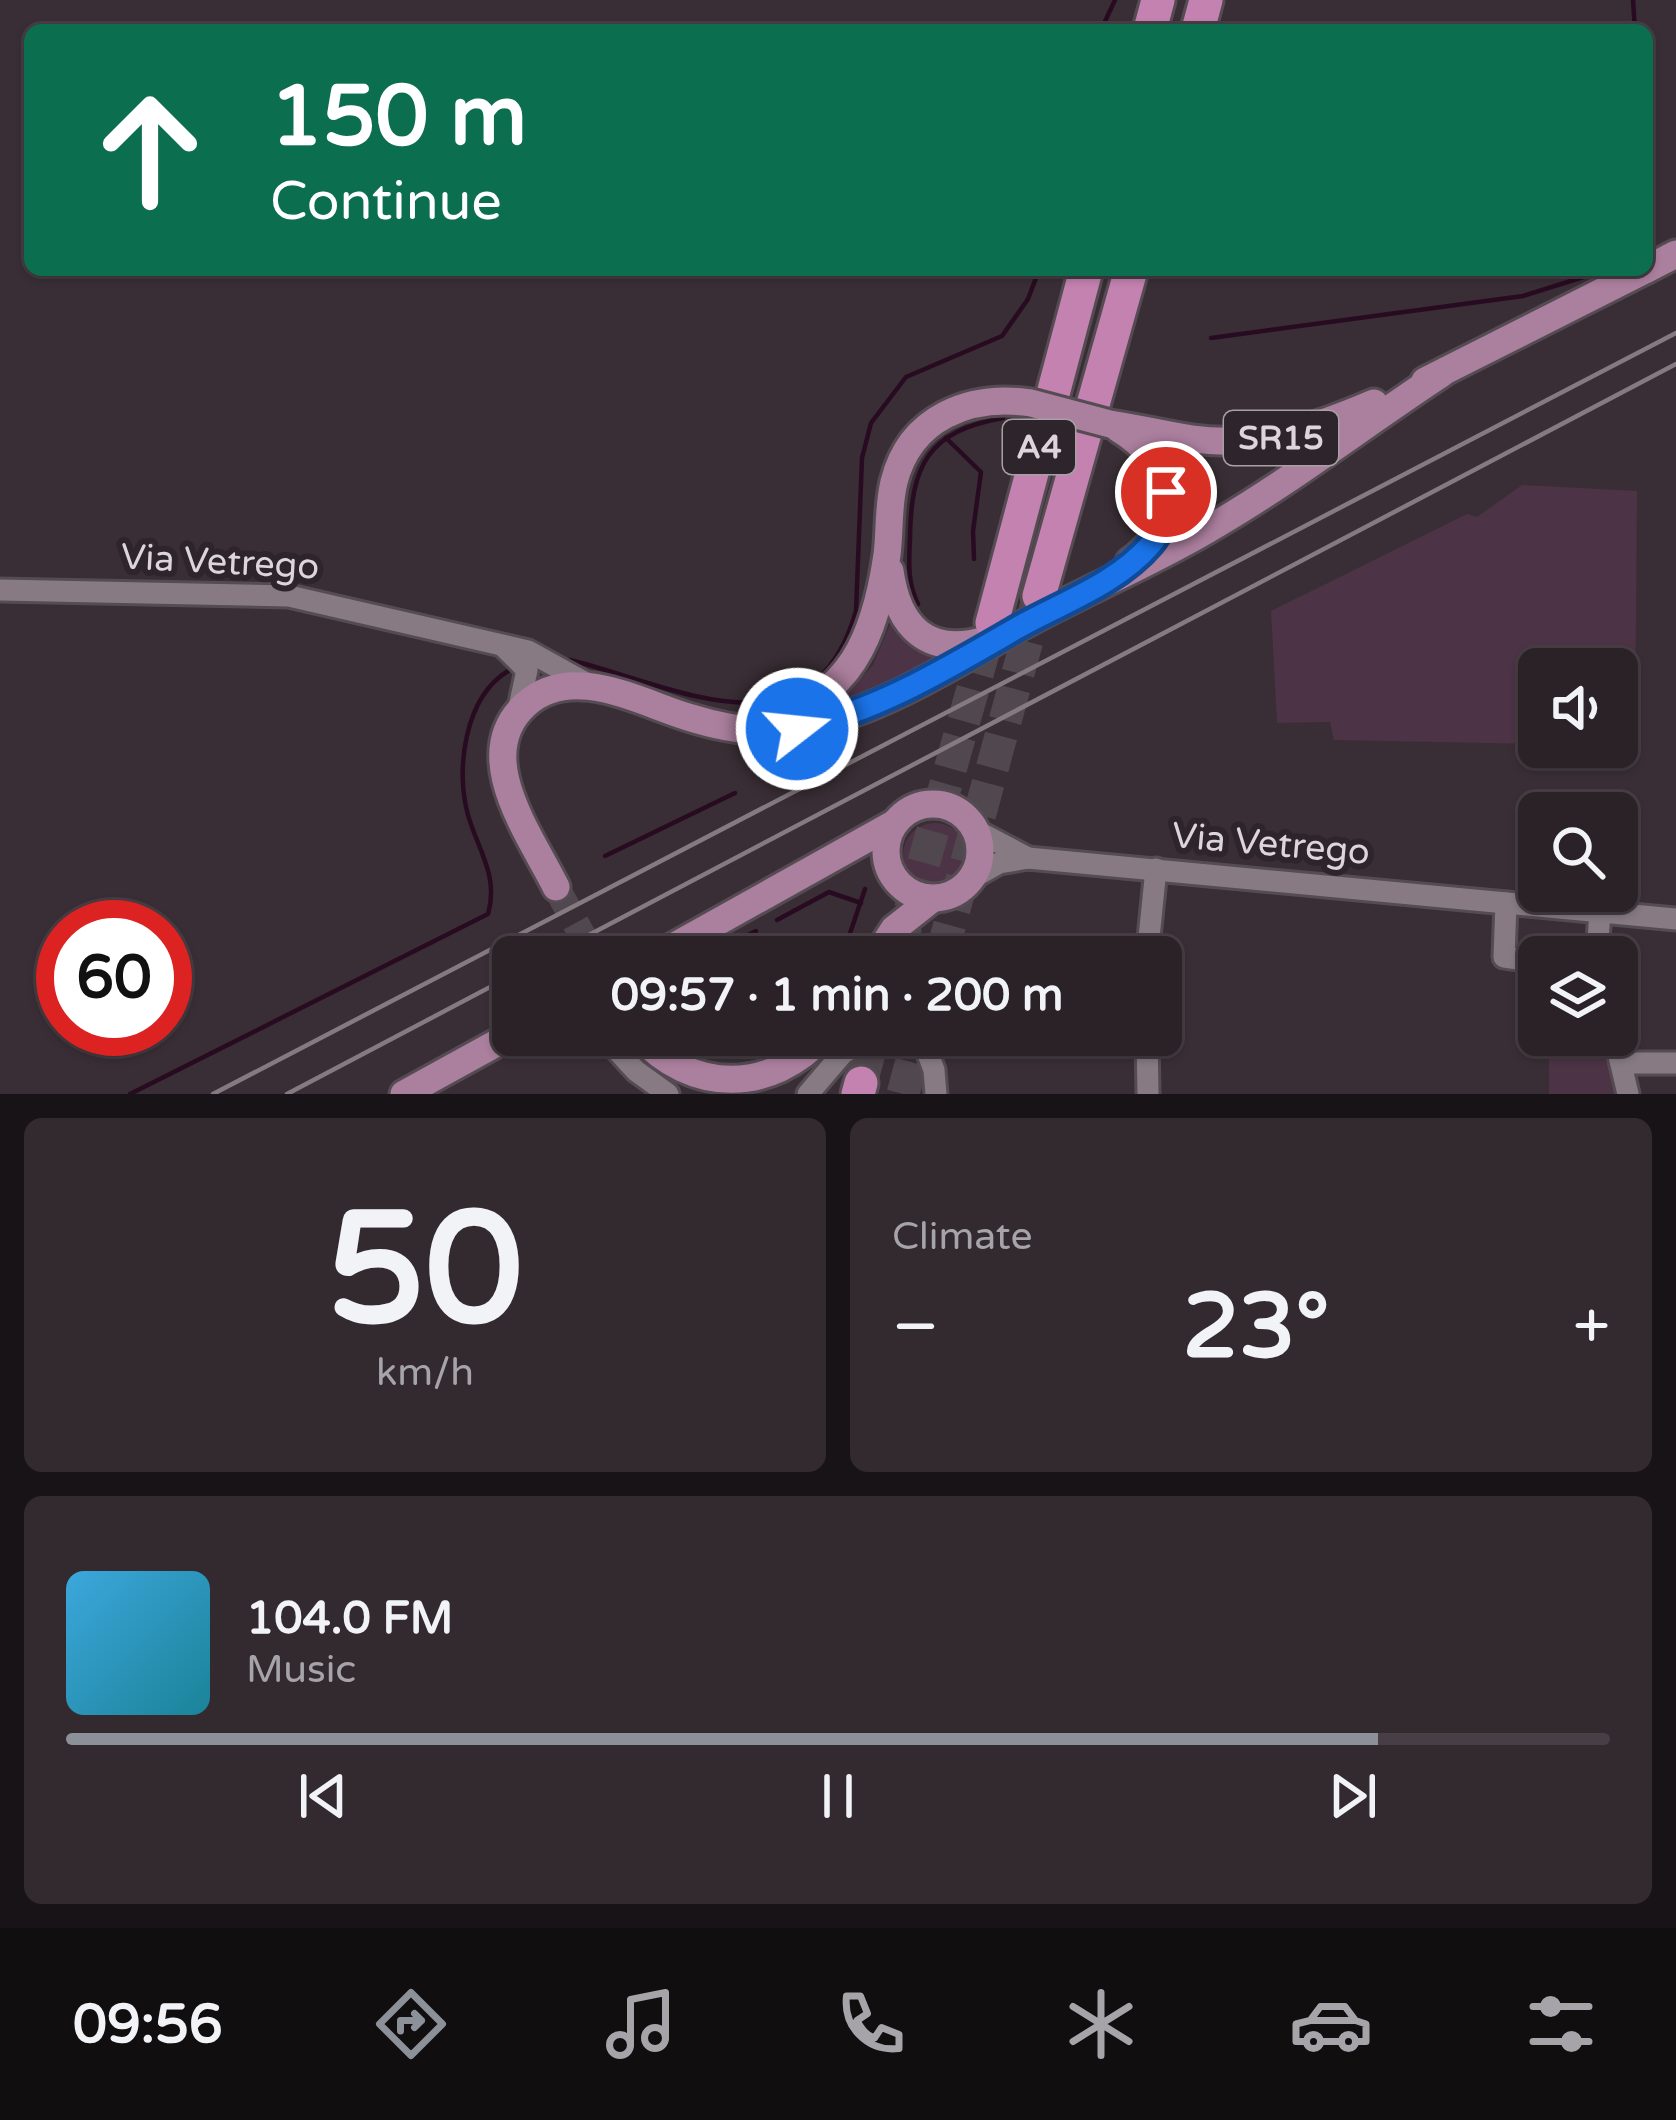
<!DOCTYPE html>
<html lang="en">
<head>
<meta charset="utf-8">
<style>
	body { margin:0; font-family:"Varela Round",sans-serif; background:#332a30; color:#f1f3f6; height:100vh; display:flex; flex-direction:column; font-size:45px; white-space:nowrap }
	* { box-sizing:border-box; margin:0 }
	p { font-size:39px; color:#a6a4a8 }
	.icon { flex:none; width:66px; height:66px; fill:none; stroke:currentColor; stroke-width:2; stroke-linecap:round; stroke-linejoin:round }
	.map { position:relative; height:1094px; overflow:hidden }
	.side { display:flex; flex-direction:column; gap:24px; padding:24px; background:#181316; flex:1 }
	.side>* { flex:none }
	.banner { position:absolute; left:24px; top:24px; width:1629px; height:252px; border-radius:18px; box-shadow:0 3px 9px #0004,0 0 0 3px #473f45; background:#0b6e4f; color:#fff; overflow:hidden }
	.buttons { position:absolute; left:1518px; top:648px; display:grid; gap:24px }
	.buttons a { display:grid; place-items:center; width:120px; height:120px; border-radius:18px; background:#2b2228; box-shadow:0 3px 9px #0004,0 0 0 3px #473f45; font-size:60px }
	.speed { position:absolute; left:36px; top:900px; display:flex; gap:24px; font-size:60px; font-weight:700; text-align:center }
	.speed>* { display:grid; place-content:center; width:156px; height:156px; border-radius:50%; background:#2b2228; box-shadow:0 3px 9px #0004,0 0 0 3px #473f45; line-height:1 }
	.speed .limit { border:18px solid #d22; background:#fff; color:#111 }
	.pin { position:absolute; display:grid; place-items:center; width:102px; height:102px; color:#fff; margin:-51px; border:6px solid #fff; border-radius:50%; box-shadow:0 3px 12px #0007 }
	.me { position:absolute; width:132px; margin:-66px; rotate:74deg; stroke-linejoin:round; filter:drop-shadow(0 0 9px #0008) }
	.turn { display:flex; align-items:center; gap:42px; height:252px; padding:0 48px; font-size:54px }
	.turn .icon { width:156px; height:156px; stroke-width:2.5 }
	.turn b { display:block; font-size:84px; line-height:102px }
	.big { font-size:90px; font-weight:700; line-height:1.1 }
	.side .widget { flex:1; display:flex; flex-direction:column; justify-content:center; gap:18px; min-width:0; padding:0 42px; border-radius:18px; background:#332a30 }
	.side .dial { align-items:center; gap:0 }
	.dial b { font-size:156px; line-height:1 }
	.song { display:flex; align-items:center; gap:36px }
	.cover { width:144px; height:144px; border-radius:18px; background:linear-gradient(135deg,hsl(200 70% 55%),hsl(190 70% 35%)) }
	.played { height:12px; border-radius:6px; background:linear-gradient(90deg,#8c9099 85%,#473f45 85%) }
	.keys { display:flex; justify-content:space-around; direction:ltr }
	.heat { display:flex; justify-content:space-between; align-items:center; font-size:66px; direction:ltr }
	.side .tiles { flex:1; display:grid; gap:24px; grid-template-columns:1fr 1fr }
	.widget:last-child { grid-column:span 2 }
	.trip { position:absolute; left:492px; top:936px; width:690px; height:120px; border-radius:18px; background:#2b2228; box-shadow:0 3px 9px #0004,0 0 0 3px #473f45; font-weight:700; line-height:120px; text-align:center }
	.menu { display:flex; height:192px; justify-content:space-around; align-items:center; background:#110e10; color:#a6a4a8 }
	.menu .icon { width:84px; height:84px }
	.menu .selected { color:#8c9099 }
	.menu b { font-size:54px; color:#f1f3f6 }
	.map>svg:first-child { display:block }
</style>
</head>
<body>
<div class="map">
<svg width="1676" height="1094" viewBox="0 0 1676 1094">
	<rect width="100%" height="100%" fill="#392e35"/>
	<g fill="#4c3345">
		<polygon points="1522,485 1637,491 1635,746 1617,746 1617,669 1539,669 1539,744 1334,740 1330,722 1277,723 1271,611 1467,514 1477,517"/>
		<polygon points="891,622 946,653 914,676 835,706 873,665"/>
		<circle cx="935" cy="855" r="32"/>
		<polygon points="1609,1056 1619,1094 1549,1094 1549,1057"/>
	</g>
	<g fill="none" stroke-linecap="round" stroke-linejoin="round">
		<g stroke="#280b21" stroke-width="4.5">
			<polyline points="1633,0 1635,30"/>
			<polyline points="1101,30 1115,0"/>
			<polyline points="1647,220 1647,235"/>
			<polyline points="1211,338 1523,296 1606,270"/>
			<polyline points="946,438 981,472 973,531 974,559"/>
			<path d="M918,604C907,582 909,562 910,538C911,465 928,431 1003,418"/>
			<path d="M570,660C673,685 812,764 856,611L862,458L871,423L906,377L1002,336L1028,299L1039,270"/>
			<polyline points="605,856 735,793"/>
			<polyline points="777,920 829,892 861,903"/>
			<polyline points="706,957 756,931"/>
			<polyline points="842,957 865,889"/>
			<polyline points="714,1051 734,1050 770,1035"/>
			<path d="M130,1094L488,914C499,876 478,850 468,815C455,769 465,697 508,671"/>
		</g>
		<polyline stroke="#51474e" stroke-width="27" stroke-dasharray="27 14" stroke-linecap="butt" points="556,887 594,957"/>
		<g stroke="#51474e" stroke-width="33" stroke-dasharray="33 16" stroke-linecap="butt">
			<polyline points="897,957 991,625"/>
			<polyline points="941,957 1039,596"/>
			<polyline points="861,1083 874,1035"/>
			<polyline points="903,1094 919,1035"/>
		</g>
		<defs>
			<g id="minor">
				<polyline points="0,590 289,596 528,651 593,687"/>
				<polyline points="504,647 527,670 518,712"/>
				<polyline points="977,831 1028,858"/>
				<polyline points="974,877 999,863 1028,858 1676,919"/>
				<polyline points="1506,903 1504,957 1539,962"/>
				<polyline points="1147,957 1156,869"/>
				<polyline points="1597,957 1600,910"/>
				<polyline points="603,1035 636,1071 668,1094"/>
				<polyline points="921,1035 934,1070 936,1094"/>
				<polyline points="1147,1035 1148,1094"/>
				<polyline points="1614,1035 1628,1094"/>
				<polyline points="1621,1063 1676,1063"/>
				<polyline points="808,1094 843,1053 872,1035"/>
			</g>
			<g id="major">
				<polyline points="1647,269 1676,254"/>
				<polyline points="1425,381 1645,270"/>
				<path d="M1110,424C1138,428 1165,435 1193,439C1259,448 1313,429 1374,403"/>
				<path d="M1119,429C1174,462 1186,522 1130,562"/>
				<path d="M890,571C898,627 927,657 986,640"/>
				<path d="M765,721C851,698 875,637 887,555C890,531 888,506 894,482C910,417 970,394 1031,403"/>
				<circle cx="933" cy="851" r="47"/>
				<path d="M556,887C531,836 470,756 525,705C571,662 639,702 688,717C726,729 766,736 805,727C882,710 951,666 1019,627C1080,593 1145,566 1205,531C1287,484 1362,426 1441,374"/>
				<polyline points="655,957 895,823"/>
				<polyline points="876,957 894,929 932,899"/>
				<path d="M639,1035C691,1094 771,1094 824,1035"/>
				<polyline points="404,1094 513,1034"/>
			</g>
			<g id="highway">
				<polyline points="1150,30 1158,0"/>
				<polyline points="1198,30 1206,0"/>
				<polyline points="1039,596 1131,270"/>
				<polyline points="992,623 1086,270"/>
				<polyline points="858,1094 861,1083"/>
			</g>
		</defs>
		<use href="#minor" stroke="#554b52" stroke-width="27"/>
		<use href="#major" stroke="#554b52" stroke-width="33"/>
		<use href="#highway" stroke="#554b52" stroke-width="39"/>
		<use href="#minor" stroke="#877a83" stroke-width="21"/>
		<use href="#major" stroke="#ab7f9e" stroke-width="27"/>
		<use href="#highway" stroke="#c382b0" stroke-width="33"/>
		<g stroke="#847a80" stroke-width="4.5">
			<polyline points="547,957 1676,364"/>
			<polyline points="213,1094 1676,333"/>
			<polyline points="287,1094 513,975"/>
		</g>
		<defs>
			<polyline id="major-bridge" points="1031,403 1110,424"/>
		</defs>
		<use href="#major-bridge" stroke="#554b52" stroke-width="33" stroke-linecap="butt"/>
		<use href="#major-bridge" stroke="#ab7f9e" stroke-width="27"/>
	</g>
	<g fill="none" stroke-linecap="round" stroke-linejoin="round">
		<defs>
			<path id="route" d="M797,729C877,711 948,668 1017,628C1061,603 1117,584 1151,544C1164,529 1167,511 1166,492"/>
		</defs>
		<use href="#route" stroke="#114b97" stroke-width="30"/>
		<use href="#route" stroke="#1a73e8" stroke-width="21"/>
	</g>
	<g text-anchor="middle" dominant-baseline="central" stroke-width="12" stroke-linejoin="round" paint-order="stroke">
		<g fill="#2e242b" stroke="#a8a0a5" stroke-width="3">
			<rect x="1224" y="411" width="114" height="54" rx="9"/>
			<rect x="1003" y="420" width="72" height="54" rx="9"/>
		</g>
		<g font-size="33" font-weight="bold" fill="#dcd5d9">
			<text x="1281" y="438">SR15</text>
			<text x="1039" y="447">A4</text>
		</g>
		<g font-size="36" fill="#dcd5d9" stroke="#2e242b">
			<text transform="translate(220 562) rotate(3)">Via Vetrego</text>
			<text transform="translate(1271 844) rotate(5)">Via Vetrego</text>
		</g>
	</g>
</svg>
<div class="buttons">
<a><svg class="icon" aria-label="sound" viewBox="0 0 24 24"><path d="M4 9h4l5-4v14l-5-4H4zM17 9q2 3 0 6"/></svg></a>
<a><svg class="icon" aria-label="search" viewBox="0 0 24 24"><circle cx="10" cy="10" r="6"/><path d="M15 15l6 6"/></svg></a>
<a><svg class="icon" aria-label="layers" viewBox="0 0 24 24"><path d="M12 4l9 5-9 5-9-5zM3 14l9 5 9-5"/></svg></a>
</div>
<div class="speed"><div class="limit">60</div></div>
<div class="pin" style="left:1166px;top:492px;background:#d93025"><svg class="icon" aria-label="arrive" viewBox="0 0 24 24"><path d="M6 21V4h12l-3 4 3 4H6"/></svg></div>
<svg class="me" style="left:797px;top:729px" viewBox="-20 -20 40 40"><circle r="17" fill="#1a73e8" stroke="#fff" stroke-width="3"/><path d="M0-11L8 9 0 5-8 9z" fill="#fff"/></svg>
<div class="trip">09:57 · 1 min · 200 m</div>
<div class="banner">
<div class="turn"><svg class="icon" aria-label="ahead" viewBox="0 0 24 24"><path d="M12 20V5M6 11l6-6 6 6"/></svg><div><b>150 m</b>Continue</div></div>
</div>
</div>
<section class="side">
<div class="tiles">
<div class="widget dial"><b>50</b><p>km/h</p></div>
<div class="widget"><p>Climate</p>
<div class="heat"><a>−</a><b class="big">23°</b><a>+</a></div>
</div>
<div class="widget">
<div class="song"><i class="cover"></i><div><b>104.0 FM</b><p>Music</p></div></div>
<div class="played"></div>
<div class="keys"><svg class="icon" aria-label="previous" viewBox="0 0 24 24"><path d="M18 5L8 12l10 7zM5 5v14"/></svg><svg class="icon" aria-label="pause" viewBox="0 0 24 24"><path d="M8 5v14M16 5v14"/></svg><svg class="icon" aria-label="next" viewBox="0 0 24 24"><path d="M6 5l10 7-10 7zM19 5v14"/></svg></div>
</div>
</div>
</section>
<nav class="menu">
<b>09:56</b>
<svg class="icon selected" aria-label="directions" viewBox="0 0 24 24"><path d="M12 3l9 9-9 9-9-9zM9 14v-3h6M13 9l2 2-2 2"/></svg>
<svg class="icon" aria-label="music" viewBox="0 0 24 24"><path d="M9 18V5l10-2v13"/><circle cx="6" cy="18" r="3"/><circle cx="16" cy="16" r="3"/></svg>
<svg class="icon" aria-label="phone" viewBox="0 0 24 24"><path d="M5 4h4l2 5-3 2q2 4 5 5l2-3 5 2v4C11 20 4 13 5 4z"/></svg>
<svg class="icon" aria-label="climate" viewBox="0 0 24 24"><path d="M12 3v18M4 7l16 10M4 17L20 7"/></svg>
<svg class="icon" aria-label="car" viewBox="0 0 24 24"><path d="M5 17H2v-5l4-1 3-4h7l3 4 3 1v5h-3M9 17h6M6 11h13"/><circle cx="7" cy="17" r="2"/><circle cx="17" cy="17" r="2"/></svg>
<svg class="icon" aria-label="filters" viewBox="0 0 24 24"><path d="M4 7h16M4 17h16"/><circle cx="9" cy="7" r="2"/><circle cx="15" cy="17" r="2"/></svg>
</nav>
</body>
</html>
